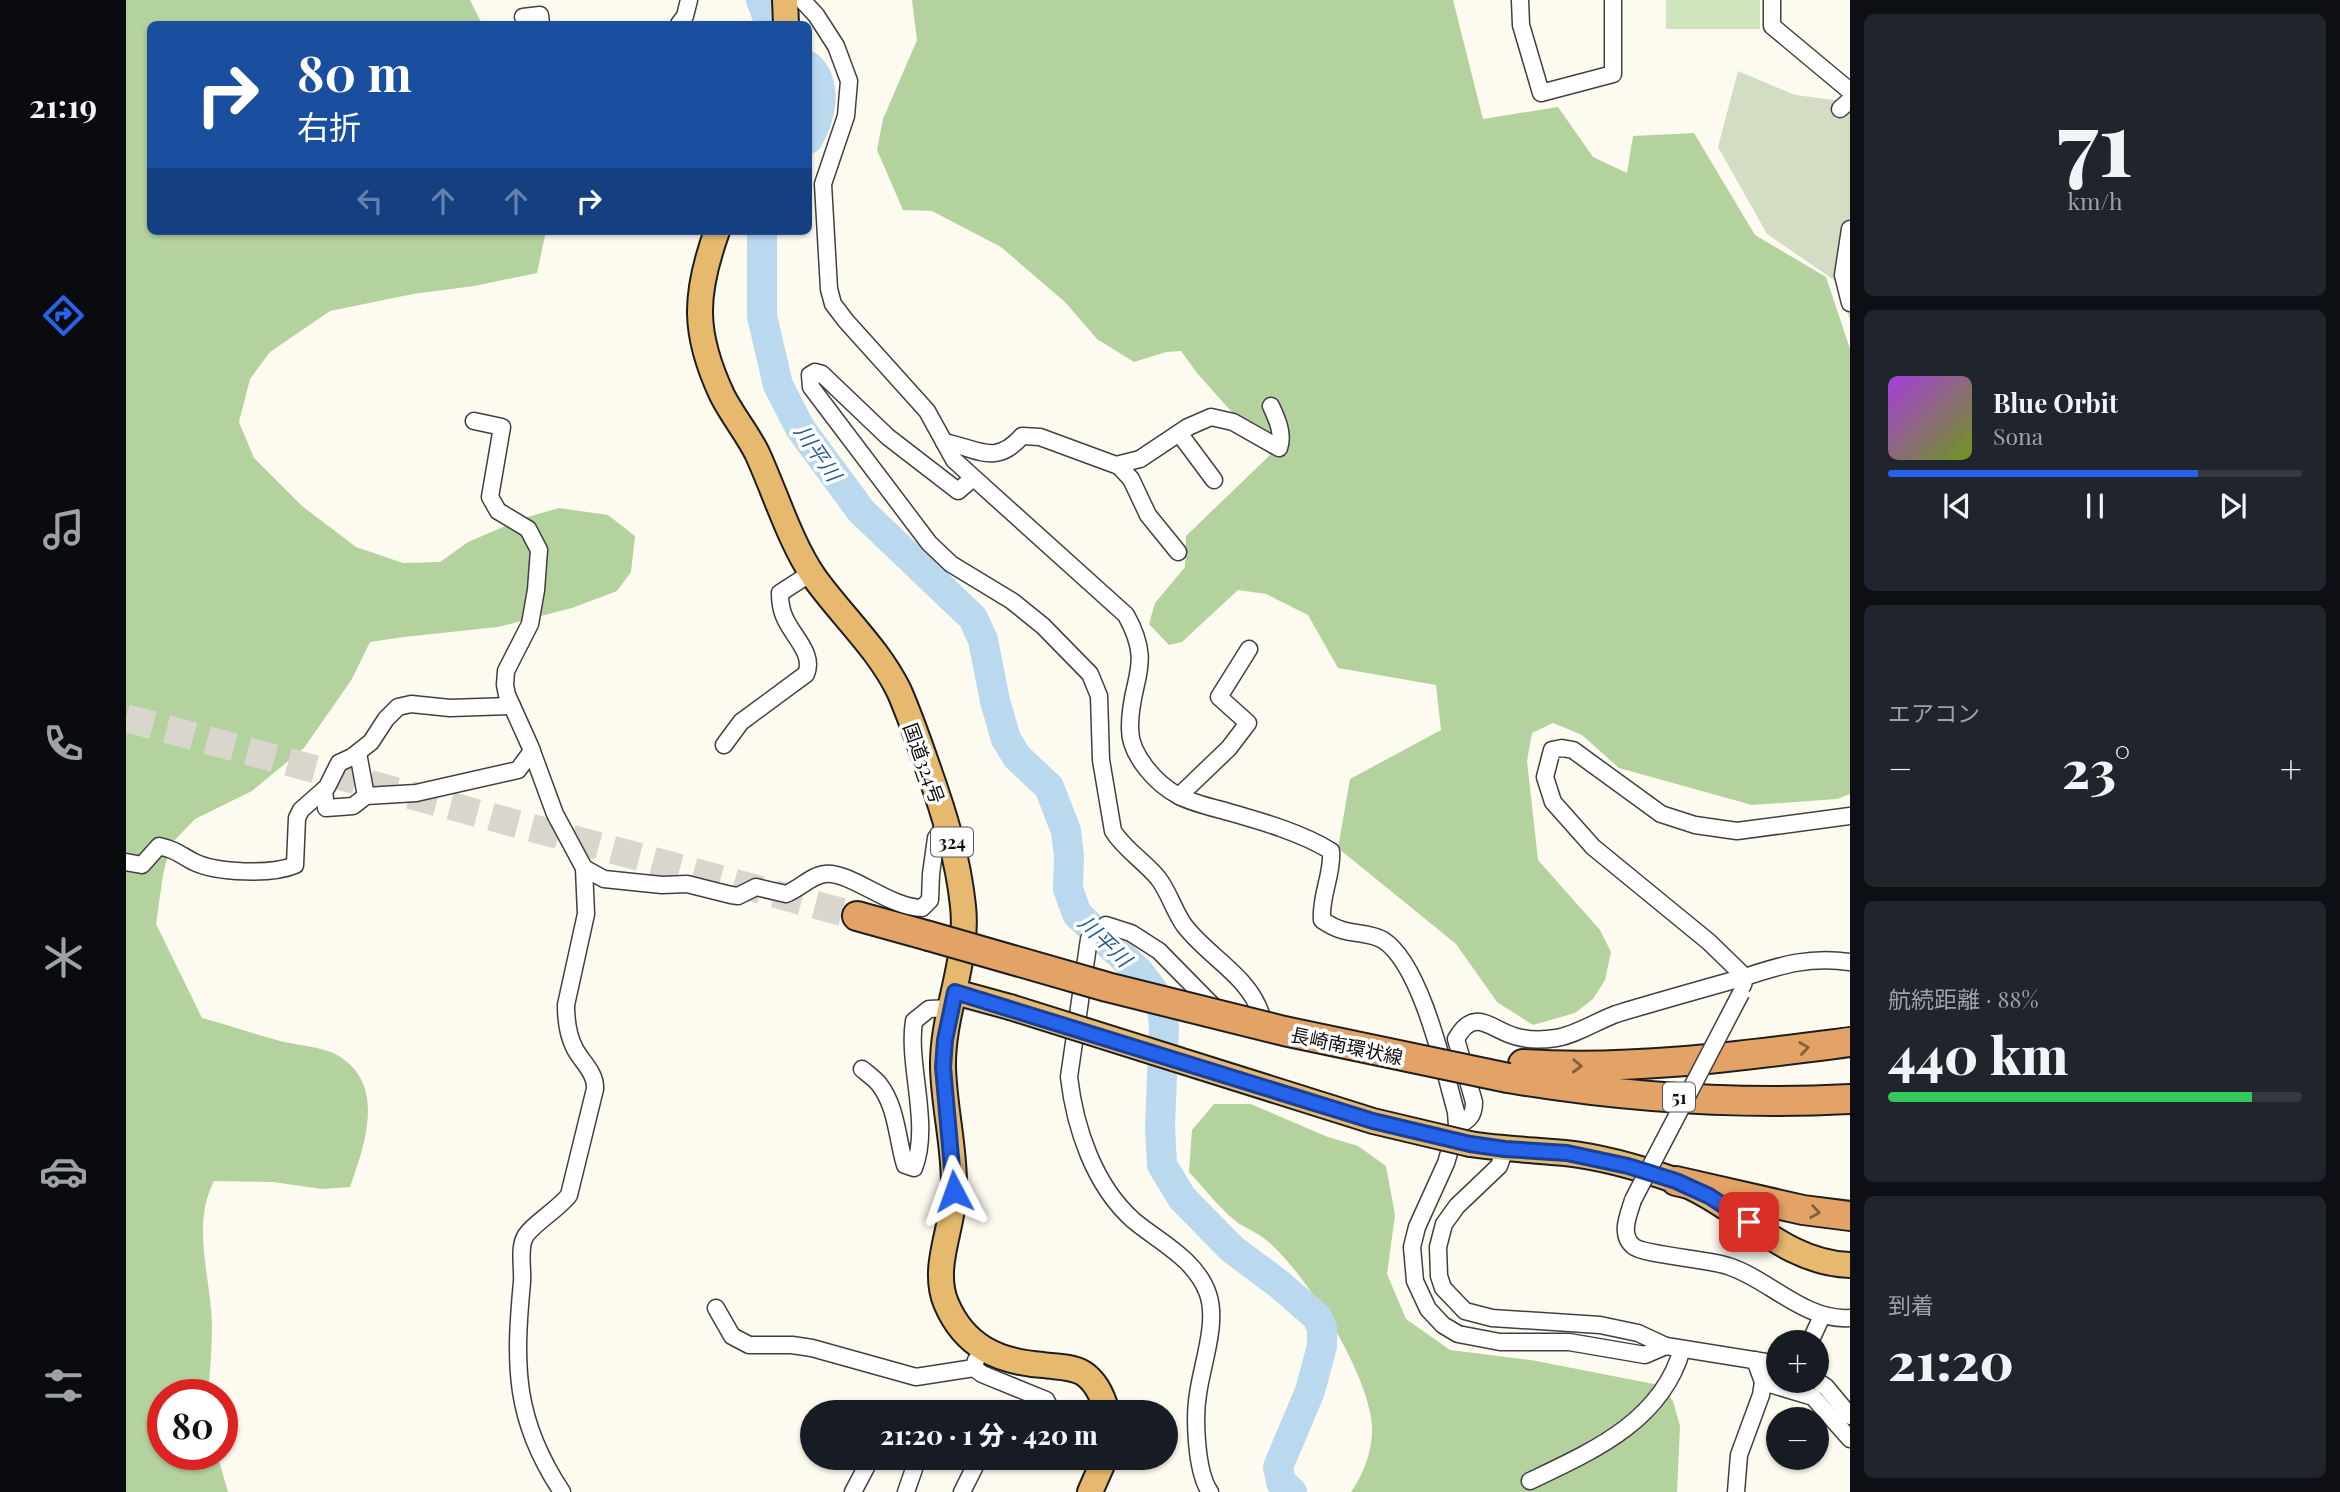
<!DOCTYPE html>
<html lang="ja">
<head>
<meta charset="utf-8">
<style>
	body { margin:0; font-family:"Playfair Display","Noto Sans JP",serif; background:#20242c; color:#f1f3f6; height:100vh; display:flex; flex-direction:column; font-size:26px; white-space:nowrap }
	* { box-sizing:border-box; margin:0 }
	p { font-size:23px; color:#9ea1a6 }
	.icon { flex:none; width:38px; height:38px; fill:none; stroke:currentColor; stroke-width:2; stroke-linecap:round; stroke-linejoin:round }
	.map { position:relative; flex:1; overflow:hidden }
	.panel { display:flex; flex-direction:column; gap:14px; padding:14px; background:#0d0f14; width:490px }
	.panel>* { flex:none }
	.top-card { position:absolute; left:21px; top:21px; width:665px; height:214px; border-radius:10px; box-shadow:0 2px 5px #0004; background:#1a4fa0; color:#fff; overflow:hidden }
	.controls { position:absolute; left:1640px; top:1330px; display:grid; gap:14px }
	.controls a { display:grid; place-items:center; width:63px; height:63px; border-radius:50%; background:#171b24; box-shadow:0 2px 5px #0004; font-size:35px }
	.speed { position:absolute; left:21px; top:1379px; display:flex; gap:14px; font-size:35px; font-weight:700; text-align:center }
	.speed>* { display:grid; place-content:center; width:91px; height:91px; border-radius:50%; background:#171b24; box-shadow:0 2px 5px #0004; line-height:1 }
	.speed .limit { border:10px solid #d22; background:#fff; color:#111 }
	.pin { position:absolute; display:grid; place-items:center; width:60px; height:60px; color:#fff; margin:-30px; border-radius:14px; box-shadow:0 4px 10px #0006 }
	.me { position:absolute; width:77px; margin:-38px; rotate:356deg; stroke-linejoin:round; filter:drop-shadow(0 0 5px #0008) }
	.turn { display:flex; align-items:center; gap:24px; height:147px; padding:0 35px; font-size:32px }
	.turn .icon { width:91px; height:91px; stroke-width:2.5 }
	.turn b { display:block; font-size:49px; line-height:60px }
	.lanes { display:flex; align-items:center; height:66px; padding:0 35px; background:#0003; justify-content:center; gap:35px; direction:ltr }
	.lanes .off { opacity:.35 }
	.big { font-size:52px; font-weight:800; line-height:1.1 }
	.panel .card { flex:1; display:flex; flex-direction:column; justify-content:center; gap:10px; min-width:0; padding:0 24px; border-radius:10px; background:#20242c }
	.panel .dial { align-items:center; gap:0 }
	.dial b { font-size:91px; line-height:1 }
	.song { display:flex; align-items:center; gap:21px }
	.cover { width:84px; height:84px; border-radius:10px; background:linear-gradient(135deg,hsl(280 70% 55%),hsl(80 70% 35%)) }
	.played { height:7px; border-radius:4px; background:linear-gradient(90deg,#2563eb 75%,#363941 75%) }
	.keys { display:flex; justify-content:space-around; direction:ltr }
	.heat { display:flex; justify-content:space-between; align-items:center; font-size:38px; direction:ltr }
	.charge { height:10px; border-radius:5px; background:linear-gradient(90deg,#34c759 88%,#363941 0) }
	.trip { position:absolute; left:674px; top:1400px; width:378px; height:70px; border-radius:35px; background:#171b24; box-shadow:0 2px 5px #0004; font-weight:800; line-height:70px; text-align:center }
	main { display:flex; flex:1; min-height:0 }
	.menu { display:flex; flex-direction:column; width:126px; justify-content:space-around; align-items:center; background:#090b0e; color:#9ea1a6 }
	.menu .icon { width:49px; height:49px }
	.menu .active { color:#2563eb }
	.menu b { font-size:32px; color:#f1f3f6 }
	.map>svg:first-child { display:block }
</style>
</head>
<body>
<main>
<nav class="menu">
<b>21:19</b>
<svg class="icon active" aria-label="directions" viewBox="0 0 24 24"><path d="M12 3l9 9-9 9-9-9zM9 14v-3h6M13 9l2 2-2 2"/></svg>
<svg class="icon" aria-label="music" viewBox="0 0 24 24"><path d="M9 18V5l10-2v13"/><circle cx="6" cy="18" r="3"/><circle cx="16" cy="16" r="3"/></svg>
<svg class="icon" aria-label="phone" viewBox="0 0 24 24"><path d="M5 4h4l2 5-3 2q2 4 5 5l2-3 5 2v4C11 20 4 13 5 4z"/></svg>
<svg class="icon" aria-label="climate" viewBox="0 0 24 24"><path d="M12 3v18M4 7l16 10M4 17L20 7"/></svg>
<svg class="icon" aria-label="car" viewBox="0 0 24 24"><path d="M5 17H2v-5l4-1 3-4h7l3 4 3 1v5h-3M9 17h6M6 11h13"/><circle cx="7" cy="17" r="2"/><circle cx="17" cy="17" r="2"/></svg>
<svg class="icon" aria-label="filters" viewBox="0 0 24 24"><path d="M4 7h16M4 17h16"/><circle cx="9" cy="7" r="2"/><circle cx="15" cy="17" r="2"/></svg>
</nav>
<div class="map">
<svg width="1724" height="1492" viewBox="0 0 1724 1492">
	<rect width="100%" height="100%" fill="#fdfbef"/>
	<rect fill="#d0e4bd" x="1540" y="0" width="94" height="29"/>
	<g fill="#b4d29e">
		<path d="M0,0H344L356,24H24V231H420L411,273L348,286L287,294L204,311L144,352L124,379L113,422L128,458L176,506L230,547L277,563L314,562L342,542L398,518L433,508L482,515L509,536L505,572L491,591L446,608L372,627L278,637L244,642L226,679L178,748L126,791L69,819L44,845L37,875L30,924L76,1018C102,1025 128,1034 154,1041C170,1045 197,1047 211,1055C261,1084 239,1144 224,1187L196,1189L147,1182L88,1181C65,1225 85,1278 86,1325C86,1348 84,1372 82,1395H37V1454H91L102,1492H0Z"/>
		<polygon points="786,0 1327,0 1357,119 1432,107 1467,157 1501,173 1507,136 1568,133 1629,235 1700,277 1724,349 1724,794 1711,799 1626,805 1493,768 1456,735 1427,723 1406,733 1401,761 1412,860 1474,930 1485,952 1479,980 1467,999 1449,1013 1407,1025 1371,1002 1330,944 1212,848 1224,779 1315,730 1310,685 1212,668 1182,615 1140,594 1112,590 1056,642 1043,645 1023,624 1029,603 1059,567 1060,536 1144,455 1071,373 1055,351 1040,352 1008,362 971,339 939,302 875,247 806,211 777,210 751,150 757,119 791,40"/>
		<path d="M1088,1104H1125L1202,1137L1232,1146L1260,1166L1269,1215L1261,1274L1280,1319L1324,1350L1405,1360L1533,1385L1547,1401L1554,1426L1551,1492H1225C1238,1474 1247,1449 1246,1427C1244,1375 1179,1271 1139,1239C1129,1231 1116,1227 1107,1219C1091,1205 1077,1187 1063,1172L1066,1130Z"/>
	</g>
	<polygon fill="#d3ddc3" points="1612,71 1669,95 1724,102 1724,320 1711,282 1641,234 1592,147"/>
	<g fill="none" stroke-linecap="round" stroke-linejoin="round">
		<g stroke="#bad9ef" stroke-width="30">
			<polyline points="635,0 644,24"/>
			<path d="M682,66C702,84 695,118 682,139"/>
			<polyline points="636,231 636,316 652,385 674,428 735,511 847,618 857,640 869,701 880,739 891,757 923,787 940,831 943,856 942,889 951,914 1014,973 1035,1002 1038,1026 1034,1127 1036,1165 1056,1198 1106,1249 1153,1284 1191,1317 1196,1328 1196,1346 1184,1391 1152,1467 1155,1482 1166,1492"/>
		</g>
		<polyline stroke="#d9d7cd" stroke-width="28" stroke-dasharray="28 14" stroke-linecap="butt" points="0,718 731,916"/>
		<defs>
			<g id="minor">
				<path d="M676,0L690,15L710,46L723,81L720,116L697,184L703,289L707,304L720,321L801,411L828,460L1000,615C1029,667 1003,679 1004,729C1004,755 1030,784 1053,796C1067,803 1084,807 1099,811C1134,821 1174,832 1205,851C1207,874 1194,896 1196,920C1202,924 1209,928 1216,930C1229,934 1245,933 1257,940C1295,964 1318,1069 1330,1112L1331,1126L1320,1163L1291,1227L1286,1247L1289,1281L1302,1309L1317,1325L1332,1334L1374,1342H1443L1519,1355L1540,1346L1652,1364"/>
				<polyline points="1394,0 1395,25 1415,93 1487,74 1487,0"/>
				<polyline points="1646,0 1646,26 1724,91"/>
				<polyline points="397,17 414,15 415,24"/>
				<polyline points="553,24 559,16 563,0"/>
				<polyline points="1714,109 1724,100"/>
				<polyline points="1724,229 1717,275 1724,303"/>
				<path d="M348,421L376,427L364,497L372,511L402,529L413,550L410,590L404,624L380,671L379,685L381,695L404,746L429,814L458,868L460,914L440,1005C440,1019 442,1036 449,1049C456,1062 470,1073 469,1089L443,1195C433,1209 402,1227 398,1239C393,1251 397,1270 396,1282C388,1366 388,1420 436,1492"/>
				<polyline points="1053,433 1088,480"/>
				<path d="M818,442C851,448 869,467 896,436L914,437L990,465L1014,459L1062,427L1085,417L1107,422L1153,448C1158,434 1151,419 1145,406"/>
				<polyline points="992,465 1005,479 1022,515 1052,552"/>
				<path d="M847,478L832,491L762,437L696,374L689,372L684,375L685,387L803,543L825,564L886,601L917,626L964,674L973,696L975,760L987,831C999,850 1018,861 1032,878C1043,892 1048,911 1058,925C1082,957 1122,975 1135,1014L1126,1026"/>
				<path d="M598,745L615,722L680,674C689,653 665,635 658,616C655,609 654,600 654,593L685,573"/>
				<polyline points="232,753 240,796"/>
				<polyline points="198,790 200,808 227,806 240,796 290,793 392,770 406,751"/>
				<polyline points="1053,796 1103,748 1122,723 1093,697 1123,649"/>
				<path d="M0,862L16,865L33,846C50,850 53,854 68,862C91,873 146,875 169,865L171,818L175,810L201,787L213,763L226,757L245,742L260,719L272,707L285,704L324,708L386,706"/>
				<path d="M458,868L478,879L536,885L561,884L605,895L612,896L630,887L660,894C673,889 686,875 699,874C724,871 764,908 796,908L804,900L805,874L810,838L820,824"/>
				<path d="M1617,985L1619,977C1655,965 1685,956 1724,962"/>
				<path d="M736,1069C742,1074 749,1079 753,1084C771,1107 771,1139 779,1165L788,1168C805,1124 781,1065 788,1021L803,1009L826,1008"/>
				<path d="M1331,1126C1343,1120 1348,1116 1348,1102L1330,1039C1348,1007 1363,1028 1388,1036C1401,1040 1417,1040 1430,1038C1450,1035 1471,1021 1490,1014C1533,1001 1576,989 1619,977L1583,942L1467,847L1427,802L1419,777L1426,750L1436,748L1447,750L1535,814L1569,825L1611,831L1724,816"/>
				<polyline points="1379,1149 1373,1166 1331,1206 1318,1224 1312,1247 1313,1276 1317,1288 1339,1311 1366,1318 1474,1325 1512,1333 1540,1346"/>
				<path d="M1507,1200C1503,1214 1493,1234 1507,1246C1517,1255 1582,1259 1602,1266C1643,1279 1678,1321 1724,1318"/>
				<polyline points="590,1308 606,1336 623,1345 666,1345 686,1348 790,1377 848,1368"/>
				<polyline points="1684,1342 1696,1316"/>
				<polyline points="850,1360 848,1368 856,1374 920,1400 926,1412"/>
				<polyline points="1690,1380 1700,1387 1724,1416"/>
				<polyline points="1637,1382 1687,1397 1724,1439"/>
				<path d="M1404,1481C1467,1451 1536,1421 1556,1349"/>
				<polyline points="727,1492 745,1458"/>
				<polyline points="780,1492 788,1469 787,1458"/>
				<polyline points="836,1492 853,1458"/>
				<path d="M1084,1492C1070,1472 1068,1418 1072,1394C1076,1364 1092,1323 1082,1294C1070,1259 1033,1242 1007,1220C968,1185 949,1128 943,1077L963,939L980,925L1005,933L1033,951L1093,1012"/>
				<polyline points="1610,1492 1613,1455 1635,1395 1637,1382 1629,1360"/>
			</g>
			<g id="trunk">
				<polyline points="659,0 660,24"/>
				<path d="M591,231C568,295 567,333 596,395C606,415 621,433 631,453C649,492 664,542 688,577C715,615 752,648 773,691C784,716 793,742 802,768C818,813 832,858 837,906C843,961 816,1013 817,1067C818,1108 829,1149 828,1189C828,1227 805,1266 820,1303C838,1346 872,1362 917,1365C930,1367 945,1366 957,1373C971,1382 977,1397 981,1412"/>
				<polyline points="829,992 884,1007"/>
				<path d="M1344,1144C1376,1149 1407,1150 1439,1153C1476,1157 1514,1168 1548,1180C1610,1202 1655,1263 1724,1265"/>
				<polyline points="964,1492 979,1458"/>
			</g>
			<g id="motorway">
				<polyline points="731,916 803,936"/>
				<path d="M1397,1064C1507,1071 1615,1056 1724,1042"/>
				<path d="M1382,1078C1494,1097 1611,1105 1724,1099"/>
				<polyline points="1550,1181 1677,1210 1724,1216"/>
			</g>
		</defs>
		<use href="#minor" stroke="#404040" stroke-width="19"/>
		<use href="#trunk" stroke="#1e1e1e" stroke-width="28"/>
		<use href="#motorway" stroke="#1e1e1e" stroke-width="32"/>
		<use href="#minor" stroke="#fff" stroke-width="16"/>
		<use href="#trunk" stroke="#e6b96e" stroke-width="24"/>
		<use href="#motorway" stroke="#e3a367" stroke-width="28"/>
		<defs>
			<polyline id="minor-bridge" points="1507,1200 1615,993"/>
			<polyline id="trunk-bridge" points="884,1007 1247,1121 1344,1144"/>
			<polyline id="motorway-bridge" points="803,936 981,987 1158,1031 1382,1078"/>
		</defs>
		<use href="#minor-bridge" stroke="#404040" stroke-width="19" stroke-linecap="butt"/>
		<use href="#trunk-bridge" stroke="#1e1e1e" stroke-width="28" stroke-linecap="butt"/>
		<use href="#motorway-bridge" stroke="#1e1e1e" stroke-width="32" stroke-linecap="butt"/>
		<use href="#minor-bridge" stroke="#fff" stroke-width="16"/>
		<use href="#trunk-bridge" stroke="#e6b96e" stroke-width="24"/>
		<use href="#motorway-bridge" stroke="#e3a367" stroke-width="28"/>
	</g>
	<defs><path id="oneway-chevron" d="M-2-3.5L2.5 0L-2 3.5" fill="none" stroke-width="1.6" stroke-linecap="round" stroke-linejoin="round" transform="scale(1.75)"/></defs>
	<g stroke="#83603e">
		<use href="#oneway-chevron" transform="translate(1678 1048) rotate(-8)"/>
		<use href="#oneway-chevron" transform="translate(1451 1066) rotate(2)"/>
		<use href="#oneway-chevron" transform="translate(1689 1212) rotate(9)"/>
	</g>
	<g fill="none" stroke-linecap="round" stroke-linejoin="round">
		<defs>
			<polyline id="route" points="828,1191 817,1067 819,1040 829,992 1247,1121 1344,1144 1379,1149 1441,1153 1502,1166 1550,1181 1583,1196 1623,1222"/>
		</defs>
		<use href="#route" stroke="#184099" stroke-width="18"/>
		<use href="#route" stroke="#2563eb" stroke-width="12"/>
	</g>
	<g text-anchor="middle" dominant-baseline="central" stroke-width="7" stroke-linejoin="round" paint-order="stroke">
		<g fill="#fff" stroke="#565656" stroke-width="2">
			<rect x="805" y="827.5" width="42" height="29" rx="5"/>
			<rect x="1537" y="1082.5" width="32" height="29" rx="5"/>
		</g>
		<g font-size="18" font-weight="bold" fill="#0d0d0d">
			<text x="826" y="842">324</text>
			<text x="1553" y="1097">51</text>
		</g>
		<g font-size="19" fill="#0d0d0d" stroke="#fff">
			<text transform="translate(799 763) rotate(70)">国道324号</text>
			<text transform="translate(1221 1045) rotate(12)">長崎南環状線</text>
		</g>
		<g font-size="21" font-style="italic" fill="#255e90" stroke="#fff">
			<text transform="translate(693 452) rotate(55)">川平川</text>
			<text transform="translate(980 940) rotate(44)">川平川</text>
		</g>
	</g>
</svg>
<div class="controls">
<a>+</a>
<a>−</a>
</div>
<div class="speed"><div class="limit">80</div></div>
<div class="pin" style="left:1623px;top:1222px;background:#d93025"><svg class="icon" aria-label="arrive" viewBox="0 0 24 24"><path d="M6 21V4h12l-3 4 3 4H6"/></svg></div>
<svg class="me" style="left:828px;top:1191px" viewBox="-20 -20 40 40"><path d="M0-17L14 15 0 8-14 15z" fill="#2563eb" stroke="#fff" stroke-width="4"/></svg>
<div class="trip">21:20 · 1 分 · 420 m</div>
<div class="top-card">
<div class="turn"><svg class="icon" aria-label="right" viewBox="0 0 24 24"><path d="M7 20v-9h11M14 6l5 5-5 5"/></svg><div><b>80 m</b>右折</div></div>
<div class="lanes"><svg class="icon off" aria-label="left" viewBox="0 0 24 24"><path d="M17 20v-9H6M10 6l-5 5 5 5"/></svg><svg class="icon off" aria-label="ahead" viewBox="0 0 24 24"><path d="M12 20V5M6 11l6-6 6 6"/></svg><svg class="icon off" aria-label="ahead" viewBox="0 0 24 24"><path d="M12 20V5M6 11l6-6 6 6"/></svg><svg class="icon" aria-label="right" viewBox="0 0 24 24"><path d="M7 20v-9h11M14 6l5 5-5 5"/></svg></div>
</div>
</div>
<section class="panel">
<div class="card dial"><b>71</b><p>km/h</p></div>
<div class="card">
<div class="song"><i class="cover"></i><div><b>Blue Orbit</b><p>Sona</p></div></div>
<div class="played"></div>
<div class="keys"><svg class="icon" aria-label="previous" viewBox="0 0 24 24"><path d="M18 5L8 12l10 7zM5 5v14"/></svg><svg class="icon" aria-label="pause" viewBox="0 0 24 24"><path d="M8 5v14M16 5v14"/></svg><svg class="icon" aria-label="next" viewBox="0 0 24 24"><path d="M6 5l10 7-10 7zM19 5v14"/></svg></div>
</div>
<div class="card"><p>エアコン</p>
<div class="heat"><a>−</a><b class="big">23°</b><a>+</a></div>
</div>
<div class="card"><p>航続距離 · 88%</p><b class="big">440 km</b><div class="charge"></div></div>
<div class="card"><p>到着</p><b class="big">21:20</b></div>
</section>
</main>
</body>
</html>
